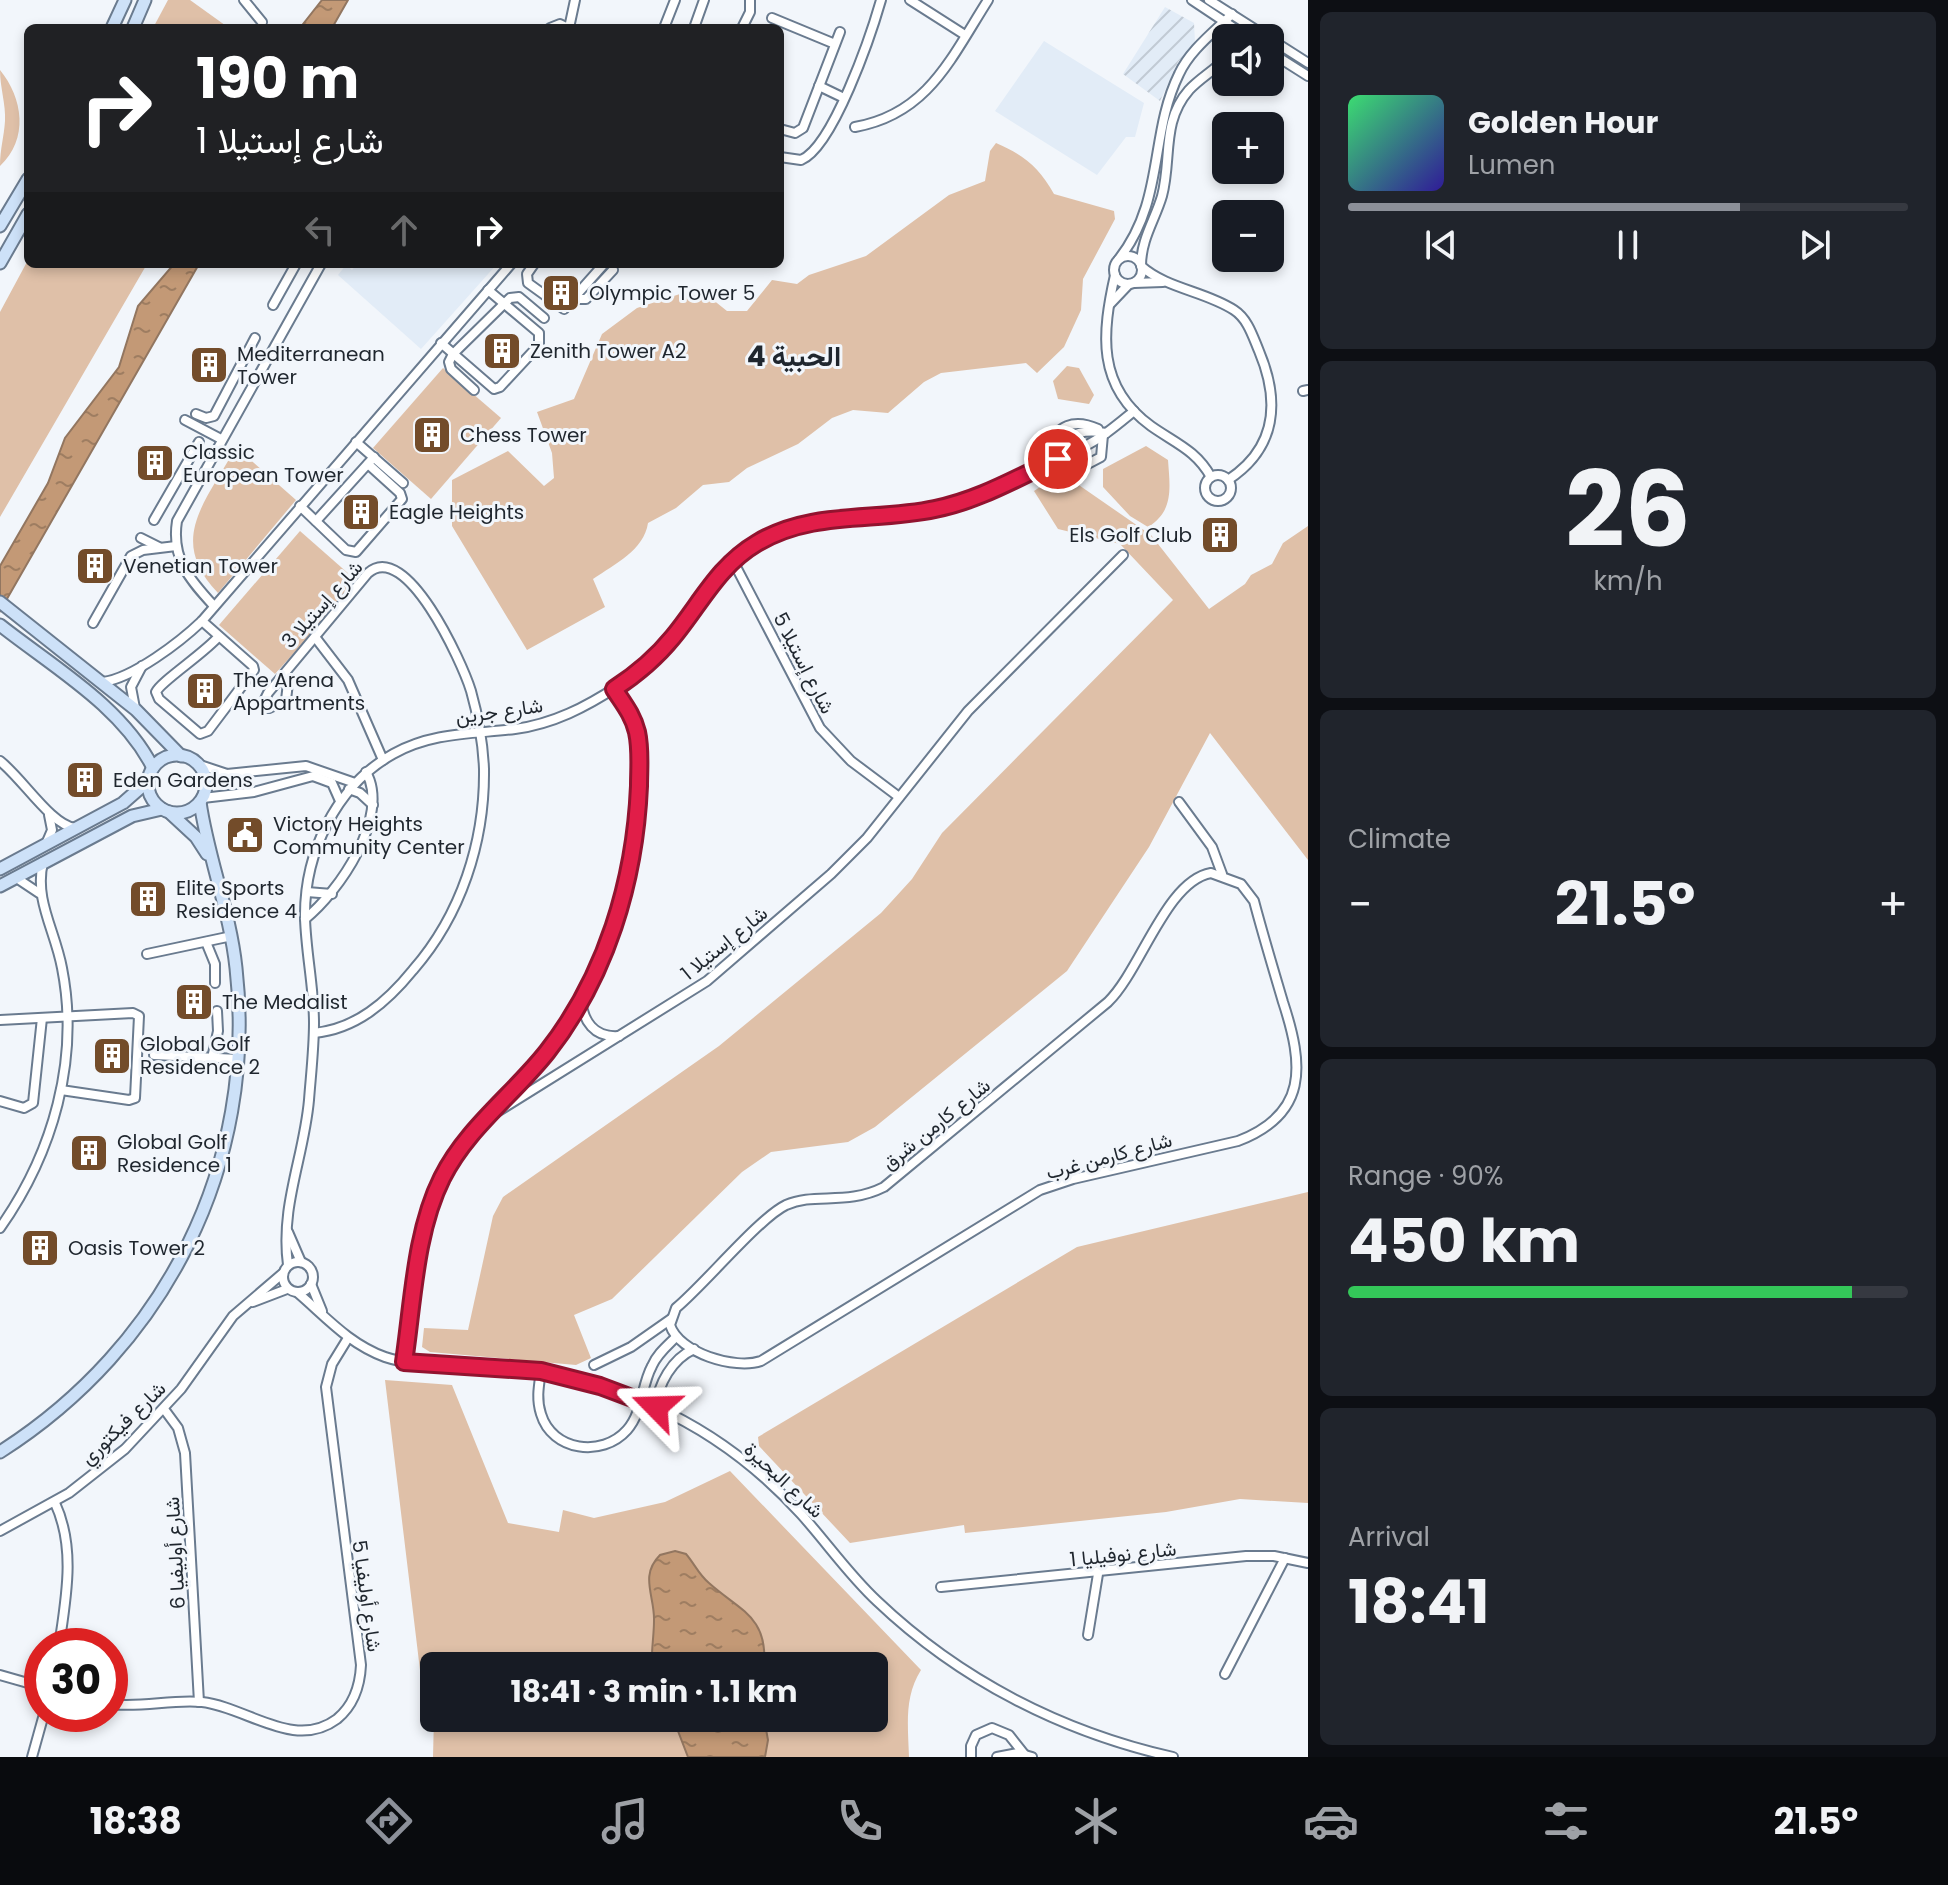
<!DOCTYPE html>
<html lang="en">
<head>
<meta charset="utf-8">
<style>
	body { margin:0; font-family:Poppins,Vazirmatn,sans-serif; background:#20242c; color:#f1f3f6; height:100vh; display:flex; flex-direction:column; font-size:30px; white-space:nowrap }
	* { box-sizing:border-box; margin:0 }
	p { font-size:26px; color:#9ea1a6 }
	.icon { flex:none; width:44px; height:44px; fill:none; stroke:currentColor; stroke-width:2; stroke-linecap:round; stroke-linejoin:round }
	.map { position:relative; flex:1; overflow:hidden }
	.side { display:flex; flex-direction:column; gap:12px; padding:12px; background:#0d0f14; width:640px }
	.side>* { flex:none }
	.top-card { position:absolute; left:24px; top:24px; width:760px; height:244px; border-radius:12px; box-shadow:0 4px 12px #0003; background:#202124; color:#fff; overflow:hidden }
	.fabs { position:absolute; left:1212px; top:24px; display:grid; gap:16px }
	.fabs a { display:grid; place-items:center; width:72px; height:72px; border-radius:12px; background:#171b24; box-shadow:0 4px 12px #0003; font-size:40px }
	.speed { position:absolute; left:24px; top:1628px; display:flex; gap:16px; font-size:40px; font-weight:700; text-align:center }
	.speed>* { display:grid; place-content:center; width:104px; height:104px; border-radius:50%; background:#171b24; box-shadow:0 4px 12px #0003; line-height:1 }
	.speed .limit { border:12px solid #d22; background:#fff; color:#111 }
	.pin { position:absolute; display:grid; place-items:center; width:68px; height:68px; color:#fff; margin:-34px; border:4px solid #fff; border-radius:50%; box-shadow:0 2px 8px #0007 }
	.me { position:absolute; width:88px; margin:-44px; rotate:292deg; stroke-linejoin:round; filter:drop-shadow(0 0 6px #0008) }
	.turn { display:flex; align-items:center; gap:28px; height:168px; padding:0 40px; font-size:36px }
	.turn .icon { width:104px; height:104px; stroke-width:2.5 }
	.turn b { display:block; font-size:56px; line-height:68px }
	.lanes { display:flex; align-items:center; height:76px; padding:0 40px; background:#0003; justify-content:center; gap:40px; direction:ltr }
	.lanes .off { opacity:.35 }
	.big { font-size:60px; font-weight:700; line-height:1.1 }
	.side .card { flex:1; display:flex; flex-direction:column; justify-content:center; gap:12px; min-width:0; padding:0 28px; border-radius:12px; background:#20242c }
	.side .dial { align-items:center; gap:0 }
	.dial b { font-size:104px; line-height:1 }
	.song { display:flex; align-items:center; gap:24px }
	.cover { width:96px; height:96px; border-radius:12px; background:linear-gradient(135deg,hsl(140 70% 55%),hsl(250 70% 35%)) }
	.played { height:8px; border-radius:4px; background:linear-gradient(90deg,#8c9099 70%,#363941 70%) }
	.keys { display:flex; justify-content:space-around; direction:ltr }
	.heat { display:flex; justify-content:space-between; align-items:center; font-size:44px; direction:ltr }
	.charge { height:12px; border-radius:6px; background:linear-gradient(90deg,#34c759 90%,#363941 0) }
	.trip { position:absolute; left:420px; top:1652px; width:468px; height:80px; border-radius:12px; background:#171b24; box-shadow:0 4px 12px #0003; font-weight:700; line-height:80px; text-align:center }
	.menu { display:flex; height:128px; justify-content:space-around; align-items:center; background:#090b0e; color:#9ea1a6 }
	.menu .icon { width:56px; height:56px }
	.menu .selected { color:#8c9099 }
	.menu b { font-size:36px; color:#f1f3f6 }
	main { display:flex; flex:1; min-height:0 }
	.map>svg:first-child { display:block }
</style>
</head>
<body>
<main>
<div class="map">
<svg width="1308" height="1757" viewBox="0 0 1308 1757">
	<defs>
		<pattern id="industrial-furrows" width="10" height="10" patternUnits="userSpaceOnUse" patternTransform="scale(2)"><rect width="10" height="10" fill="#e2ecf7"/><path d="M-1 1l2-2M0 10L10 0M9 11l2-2" fill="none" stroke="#c1cad4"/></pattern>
		<pattern id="water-ripples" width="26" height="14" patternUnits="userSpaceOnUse" patternTransform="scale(2)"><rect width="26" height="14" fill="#c39976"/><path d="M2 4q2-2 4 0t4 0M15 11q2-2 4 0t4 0" fill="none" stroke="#9e7d61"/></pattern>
	</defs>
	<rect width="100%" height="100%" fill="#f2f6fb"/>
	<g fill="#e2ecf7">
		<polygon points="1044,41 1144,103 1135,137 1126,137 1097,175 995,111"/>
		<polygon points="357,264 497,264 421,349 338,275 346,265 352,270"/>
	</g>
	<polygon fill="url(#industrial-furrows)" points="1165,7 1194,23 1195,42 1178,62 1160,101 1123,74"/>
	<g fill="#dfc0a8" fill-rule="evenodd">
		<polygon points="168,0 190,0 229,28 153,28"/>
		<path d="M0,70C23,98 29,139 0,166C0,149 4,137 5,121C6,104 0,88 0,70Z"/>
		<path d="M996,143C1024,155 1039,167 1054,194L1114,211L1115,219L1083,279L1081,310L1064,347L1037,373L1026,363L941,373L924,382L888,413L853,410L832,418L798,444L747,468L729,482L703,485L676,508L648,523C644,550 615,564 593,579L605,607L527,650L452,526V480L508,451L544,486L554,478L552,453L537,412L574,399L602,334L637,308L683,293L712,299L727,311H747L772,280L797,284L809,275L866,256L949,195L985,181L990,151Z"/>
		<polygon points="28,260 28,264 147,264 0,517 0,312"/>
		<polygon points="1067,366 1079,368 1094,395 1089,404 1058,399 1053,381"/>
		<polygon points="443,368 501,418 431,499 373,448"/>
		<path d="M1146,446L1168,460C1170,488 1174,511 1148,527L1130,516L1103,487V469Z"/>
		<path d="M236,447L296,500L218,593C166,539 207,501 236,447Z"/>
		<polygon points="1073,481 1151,535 1209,609 1245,584 1251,575 1272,564 1283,543 1308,526 1308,860 1210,733 1149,847 1067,971 875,1127 848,1142 771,1152 742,1172 612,1299 574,1315 591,1358 576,1365 430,1352 422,1347 424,1328 468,1330 493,1216 503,1197 719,1046 881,913 912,879 942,833 1173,600 1120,544 1058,529 1034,491 1040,487 1055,490"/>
		<polygon points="300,531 358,582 275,674 219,625"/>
		<polygon points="1308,1192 1308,1503 1240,1499 1166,1512 965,1533 964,1525 850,1543 759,1446 758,1437 1077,1247"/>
		<path d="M385,1380L452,1385L508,1523L559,1532L563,1510L594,1518L665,1502L730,1471L921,1670C904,1697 908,1725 909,1757H433L434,1716L429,1670H420ZM434,1666H874V1718H434Z"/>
	</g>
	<g fill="url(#water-ripples)" stroke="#927660" stroke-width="2">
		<polygon points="322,0 348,0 332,28 300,28"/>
		<polygon points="174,264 199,264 0,611 0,566 48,483 65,438 119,367 138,306"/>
		<path d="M675,1551L686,1554C694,1563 699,1575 709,1583C740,1611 768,1616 764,1666H652C651,1651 654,1636 654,1621C655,1596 639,1576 660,1555Z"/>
		<polygon points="673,1718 764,1718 768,1740 765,1757 688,1757"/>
	</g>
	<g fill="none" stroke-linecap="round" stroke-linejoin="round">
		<defs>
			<g id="street">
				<polyline points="244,0 262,22"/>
				<polyline points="910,0 965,35"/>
				<polyline points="1192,0 1249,38"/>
				<polyline points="1209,0 1308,63"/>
				<polyline points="772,18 835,44"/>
				<polyline points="550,28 560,24 568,28"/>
				<polyline points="569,28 575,0"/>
				<polyline points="664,28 675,0"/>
				<polyline points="694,28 704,0"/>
				<polyline points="742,28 750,12 750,0"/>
				<polyline points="1270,52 1308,76"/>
				<path d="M1226,58C1215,70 1200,78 1189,90C1161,122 1172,159 1162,196C1155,220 1141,239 1141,266C1167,289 1205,291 1234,310C1248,319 1253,337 1259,351C1280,401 1277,448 1228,480"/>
				<polyline points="819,86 844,98"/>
				<path d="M855,127C928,114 951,58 988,0"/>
				<polyline points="780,129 795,133 803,128 840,32"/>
				<path d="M780,157L801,160C833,147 871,35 881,0"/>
				<circle cx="1128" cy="270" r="14"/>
				<path d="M1119,259C1165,200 1149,135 1179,74C1190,50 1214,32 1232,14"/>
				<polyline points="534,264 527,274 528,283 564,309 604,264"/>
				<path d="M1115,275C1102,333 1096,386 1151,426C1175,443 1196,450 1211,477"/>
				<polyline points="1134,283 1163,282"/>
				<polyline points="575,299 586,299 613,270"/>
				<polyline points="1110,304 1129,284"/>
				<polyline points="273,305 296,264"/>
				<polyline points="441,343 494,389 500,387 539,345 539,333 488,290"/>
				<polyline points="474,390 451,369 449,362 453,354 510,298 519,297 544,318"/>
				<polyline points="1303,391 1308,390"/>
				<polyline points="196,414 206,418 214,416 255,338"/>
				<polyline points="185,420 221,439"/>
				<polyline points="1064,438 1080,468 1101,457 1103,435"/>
				<polyline points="356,442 403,483"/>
				<path d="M1046,450C1057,425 1074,418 1098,429"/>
				<path d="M1036,466C1058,443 1071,426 1106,433"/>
				<circle cx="1218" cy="488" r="13"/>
				<polyline points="300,506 346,550 356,552 402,499 400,493 368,464"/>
				<polyline points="154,520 199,442"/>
				<polyline points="316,521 374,457"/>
				<polyline points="141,538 159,547"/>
				<polyline points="733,561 820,728 851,761 899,797"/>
				<path d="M214,606C190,580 171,559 177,521L321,264"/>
				<path d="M202,621L253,666L254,670L208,731L200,734L159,699L156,692C160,682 206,652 219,636"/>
				<polyline points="93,623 131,556 143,550 176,546"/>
				<polyline points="315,637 348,680 383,760"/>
				<path d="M283,675L288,683L286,700L269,708L265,699L268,693L368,573C406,539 462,662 471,691C478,716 483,743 484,769C485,842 461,915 413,970C387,1002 356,1029 314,1033"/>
				<path d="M103,682C133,678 180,642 202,621L511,264"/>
				<polyline points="135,708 131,687 142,666"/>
				<path d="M0,761C23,779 51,825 75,828"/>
				<polyline points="197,764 227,774 306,766 355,783"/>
				<polyline points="349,789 360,793 373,805"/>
				<polyline points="203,798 254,792 313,776 332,783 340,801"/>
				<polyline points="1179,802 1212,847 1222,874"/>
				<polyline points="46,844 52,830 49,815"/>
				<path d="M1211,873L1241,884L1254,901C1263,935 1273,968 1283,1002C1304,1066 1308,1114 1238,1141L1073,1179L1040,1190L761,1361C735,1370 679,1353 670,1325L676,1308C704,1285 759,1218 786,1205C815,1192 846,1206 884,1187L1108,1002C1141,970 1166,881 1211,873Z"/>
				<polyline points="15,877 39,893"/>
				<polyline points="307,892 332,894"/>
				<path d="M305,919C339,892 391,816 366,772"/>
				<polyline points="206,942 215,964 215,983"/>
				<polyline points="147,954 232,936"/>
				<path d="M581,999C583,1021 594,1038 619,1036"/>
				<polyline points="0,1020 133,1013 139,1016 135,1098 129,1100 61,1090"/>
				<polyline points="154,1055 239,1059"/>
				<polyline points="212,1058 218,1031 217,1011"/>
				<polyline points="0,1101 24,1108 33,1103 42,1018"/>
				<path d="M491,1114C508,1087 537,1068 555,1041C606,967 635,883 638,793C639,773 642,752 637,732C633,716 624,703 614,689"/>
				<path d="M0,1228C53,1153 80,1059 62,968C55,930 34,900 43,862"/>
				<polyline points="288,1232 301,1262"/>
				<circle cx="298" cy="1277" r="15"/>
				<path d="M288,1265C280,1206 304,1157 309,1100C311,1074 314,1048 314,1023C314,988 306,953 305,918C304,853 336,786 393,754C432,732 473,734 515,729C553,724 586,707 618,686C691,640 704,561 790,528C829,513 874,519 915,513C957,508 995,490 1032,470C1048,461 1067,456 1083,447C1102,438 1118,424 1134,411"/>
				<polyline points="311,1284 322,1311"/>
				<path d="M298,1293C326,1317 349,1344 385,1357C417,1368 454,1363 487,1365C545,1368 603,1383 656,1407C711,1432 761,1470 801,1514C827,1543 849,1575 877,1601C960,1680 1062,1732 1173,1757"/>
				<polyline points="253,1302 287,1289"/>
				<path d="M404,1362C417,1276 417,1166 497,1112L707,981L831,874L867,838L968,711L1123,555"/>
				<polyline points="594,1365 631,1347 671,1319"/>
				<path d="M541,1371C539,1385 536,1399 541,1414C552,1451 602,1458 627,1430C643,1412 641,1386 652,1366C657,1354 667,1346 676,1337"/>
				<path d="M656,1407C658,1384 672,1359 694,1349"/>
				<polyline points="164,1409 178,1428 185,1453 199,1702"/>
				<path d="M55,1503C76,1548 66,1598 59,1646"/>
				<polyline points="0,1531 69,1493 125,1449 181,1389 233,1316 282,1274"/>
				<polyline points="941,1587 1246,1556 1274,1556 1308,1563"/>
				<polyline points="1088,1635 1098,1574"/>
				<polyline points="1225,1674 1285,1558"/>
				<polyline points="0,1675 42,1687"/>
				<path d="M110,1704C141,1708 172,1699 202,1702C247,1707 294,1751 337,1719C354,1705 360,1686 361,1665L326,1387L332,1364L348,1338"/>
				<polyline points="32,1757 44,1714"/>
				<polyline points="971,1757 971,1746 976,1735 992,1728 1009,1735 1024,1754"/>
				<polyline points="997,1757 1018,1753 1032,1757"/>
			</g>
			<g id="secondary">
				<polyline points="112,28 125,0"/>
				<polyline points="133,28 145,0"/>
				<polyline points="0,226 28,179"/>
				<polyline points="0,263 28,214"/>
				<polyline points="0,602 136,710 181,756"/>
				<path d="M0,625C53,667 122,706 153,768"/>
				<circle cx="177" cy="784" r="29"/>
				<polyline points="169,812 196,837 207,854"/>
				<polyline points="0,869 123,803 148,781"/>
				<polyline points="0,886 132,816 162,809"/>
				<path d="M0,1452C165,1347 258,1164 236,968C230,911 208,858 200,802"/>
			</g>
		</defs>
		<use href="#street" stroke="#6a7b8f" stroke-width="12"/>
		<use href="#secondary" stroke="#6a7b8f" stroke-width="15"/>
		<use href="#street" stroke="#fff" stroke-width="8"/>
		<use href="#secondary" stroke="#cde1f8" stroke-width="11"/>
	</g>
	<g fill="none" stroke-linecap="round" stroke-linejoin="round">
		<defs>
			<path id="route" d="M656,1407L600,1386L541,1371L404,1362C413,1302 415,1232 442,1178C467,1128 513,1095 547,1052C606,977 635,881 639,786C639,768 641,750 637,732C633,715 623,703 614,689C637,674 656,658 673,637C701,603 718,566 757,543C812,510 875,522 935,509C980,500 1018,477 1058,459"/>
		</defs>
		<use href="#route" stroke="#92132f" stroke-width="20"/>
		<use href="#route" stroke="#e11d48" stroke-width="14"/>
	</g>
	<defs>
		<symbol id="building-square" viewBox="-11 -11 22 22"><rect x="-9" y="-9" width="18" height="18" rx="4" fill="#734c2a" stroke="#f2f6fb"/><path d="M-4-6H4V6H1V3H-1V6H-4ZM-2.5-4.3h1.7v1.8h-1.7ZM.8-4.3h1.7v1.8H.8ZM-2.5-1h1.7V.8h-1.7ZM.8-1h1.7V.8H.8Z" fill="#fff"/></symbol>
		<symbol id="civic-square" viewBox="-11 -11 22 22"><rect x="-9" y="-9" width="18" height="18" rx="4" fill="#734c2a" stroke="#f2f6fb"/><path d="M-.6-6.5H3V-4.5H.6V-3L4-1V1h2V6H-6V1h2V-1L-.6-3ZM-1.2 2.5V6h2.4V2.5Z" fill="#fff"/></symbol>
	</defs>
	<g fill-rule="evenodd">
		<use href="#building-square" x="539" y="271" width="44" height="44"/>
		<use href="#building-square" x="480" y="329" width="44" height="44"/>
		<use href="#building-square" x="187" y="343" width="44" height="44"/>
		<use href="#building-square" x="410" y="413" width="44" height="44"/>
		<use href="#building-square" x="133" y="441" width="44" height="44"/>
		<use href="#building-square" x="339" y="490" width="44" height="44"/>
		<use href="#building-square" x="1198" y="513" width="44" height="44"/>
		<use href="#building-square" x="73" y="544" width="44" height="44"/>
		<use href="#building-square" x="183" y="669" width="44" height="44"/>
		<use href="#building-square" x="63" y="758" width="44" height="44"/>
		<use href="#civic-square" x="223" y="813" width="44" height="44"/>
		<use href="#building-square" x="126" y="877" width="44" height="44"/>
		<use href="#building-square" x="172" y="980" width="44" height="44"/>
		<use href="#building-square" x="90" y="1034" width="44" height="44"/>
		<use href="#building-square" x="67" y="1131" width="44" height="44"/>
		<use href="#building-square" x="18" y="1226" width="44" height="44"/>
	</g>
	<g text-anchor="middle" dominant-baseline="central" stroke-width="6" stroke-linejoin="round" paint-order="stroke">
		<g font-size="20" fill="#1f262e" stroke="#f2f6fb" text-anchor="start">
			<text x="589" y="293">Olympic Tower 5</text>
			<text x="530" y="351">Zenith Tower A2</text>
			<text x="237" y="354">Mediterranean<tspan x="237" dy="23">Tower</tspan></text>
			<text x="460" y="435">Chess Tower</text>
			<text x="183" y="452">Classic<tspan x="183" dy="23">European Tower</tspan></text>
			<text x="389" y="512">Eagle Heights</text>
			<text x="1192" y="535" text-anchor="end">Els Golf Club</text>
			<text x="123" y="566">Venetian Tower</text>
			<text x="233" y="680">The Arena<tspan x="233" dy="23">Appartments</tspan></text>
			<text x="113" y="780">Eden Gardens</text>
			<text x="273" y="824">Victory Heights<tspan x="273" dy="23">Community Center</tspan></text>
			<text x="176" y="888">Elite Sports<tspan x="176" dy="23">Residence 4</tspan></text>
			<text x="222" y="1002">The Medalist</text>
			<text x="140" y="1044">Global Golf<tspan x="140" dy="23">Residence 2</tspan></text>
			<text x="117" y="1142">Global Golf<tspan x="117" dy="23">Residence 1</tspan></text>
			<text x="68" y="1248">Oasis Tower 2</text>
		</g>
		<g font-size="20" fill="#1f262e" stroke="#f2f6fb">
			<text transform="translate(322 604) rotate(-48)">شارع إستيلا 3</text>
			<text transform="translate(804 663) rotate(63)">شارع إستيلا 5</text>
			<text transform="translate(499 711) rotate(-8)">شارع جرين</text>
			<text transform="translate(724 943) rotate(-39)">شارع إستيلا 1</text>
			<text transform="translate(936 1124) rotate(-39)">شارع كارمن شرق</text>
			<text transform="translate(1109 1156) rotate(-15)">شارع كارمن غرب</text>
			<text transform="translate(123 1423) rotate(-44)">شارع فيكتوري</text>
			<text transform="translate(784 1480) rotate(43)">شارع البحيرة</text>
			<text transform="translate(175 1553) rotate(-93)">شارع أوليفيا 6</text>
			<text transform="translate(1123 1554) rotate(-6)">شارع نوفيليا 1</text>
			<text transform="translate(367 1596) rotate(82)">شارع أوليفيا 5</text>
		</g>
		<g font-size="28" font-weight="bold" fill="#1f262e" stroke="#f2f6fb">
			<text x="794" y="356">الحبية 4</text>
		</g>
	</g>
</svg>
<div class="fabs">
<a><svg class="icon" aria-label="sound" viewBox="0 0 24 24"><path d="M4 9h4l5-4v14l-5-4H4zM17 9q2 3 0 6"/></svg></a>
<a>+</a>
<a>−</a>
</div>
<div class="speed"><div class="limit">30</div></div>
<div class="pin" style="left:1058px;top:459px;background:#d93025"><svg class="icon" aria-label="arrive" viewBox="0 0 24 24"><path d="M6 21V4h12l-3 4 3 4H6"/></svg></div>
<svg class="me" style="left:656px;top:1407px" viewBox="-20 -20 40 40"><path d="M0-17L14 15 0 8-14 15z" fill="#e11d48" stroke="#fff" stroke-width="4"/></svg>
<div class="trip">18:41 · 3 min · 1.1 km</div>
<div class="top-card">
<div class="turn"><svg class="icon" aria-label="right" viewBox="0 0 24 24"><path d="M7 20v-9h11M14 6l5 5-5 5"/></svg><div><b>190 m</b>شارع إستيلا 1</div></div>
<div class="lanes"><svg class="icon off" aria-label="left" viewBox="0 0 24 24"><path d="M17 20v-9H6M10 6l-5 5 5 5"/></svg><svg class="icon off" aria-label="ahead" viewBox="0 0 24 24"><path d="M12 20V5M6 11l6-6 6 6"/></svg><svg class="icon" aria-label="right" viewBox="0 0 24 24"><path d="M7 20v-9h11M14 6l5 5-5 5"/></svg></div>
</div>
</div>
<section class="side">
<div class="card">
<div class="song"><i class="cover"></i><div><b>Golden Hour</b><p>Lumen</p></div></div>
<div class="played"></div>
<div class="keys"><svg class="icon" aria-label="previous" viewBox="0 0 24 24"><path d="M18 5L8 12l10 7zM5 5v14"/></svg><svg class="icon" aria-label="pause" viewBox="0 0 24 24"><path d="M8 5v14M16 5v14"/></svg><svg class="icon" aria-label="next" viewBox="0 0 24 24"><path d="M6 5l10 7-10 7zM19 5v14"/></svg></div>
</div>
<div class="card dial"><b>26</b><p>km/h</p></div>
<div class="card"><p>Climate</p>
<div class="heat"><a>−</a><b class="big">21.5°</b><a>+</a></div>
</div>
<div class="card"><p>Range · 90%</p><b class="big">450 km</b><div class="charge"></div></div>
<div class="card"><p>Arrival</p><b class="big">18:41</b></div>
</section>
</main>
<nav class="menu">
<b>18:38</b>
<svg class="icon selected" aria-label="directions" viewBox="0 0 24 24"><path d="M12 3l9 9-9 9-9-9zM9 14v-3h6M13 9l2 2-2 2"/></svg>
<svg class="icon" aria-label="music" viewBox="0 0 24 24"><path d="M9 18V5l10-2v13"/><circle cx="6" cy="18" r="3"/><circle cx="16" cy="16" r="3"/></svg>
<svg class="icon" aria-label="phone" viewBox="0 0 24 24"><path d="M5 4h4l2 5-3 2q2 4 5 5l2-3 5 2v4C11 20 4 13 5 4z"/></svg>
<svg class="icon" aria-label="climate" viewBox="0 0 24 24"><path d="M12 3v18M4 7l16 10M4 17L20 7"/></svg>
<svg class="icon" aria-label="car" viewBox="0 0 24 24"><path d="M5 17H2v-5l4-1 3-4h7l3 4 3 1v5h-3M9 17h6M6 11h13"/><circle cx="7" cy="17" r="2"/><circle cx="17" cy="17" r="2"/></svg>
<svg class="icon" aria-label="filters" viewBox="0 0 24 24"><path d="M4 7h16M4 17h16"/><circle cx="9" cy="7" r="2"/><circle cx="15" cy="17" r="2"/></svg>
<b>21.5°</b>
</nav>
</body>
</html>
